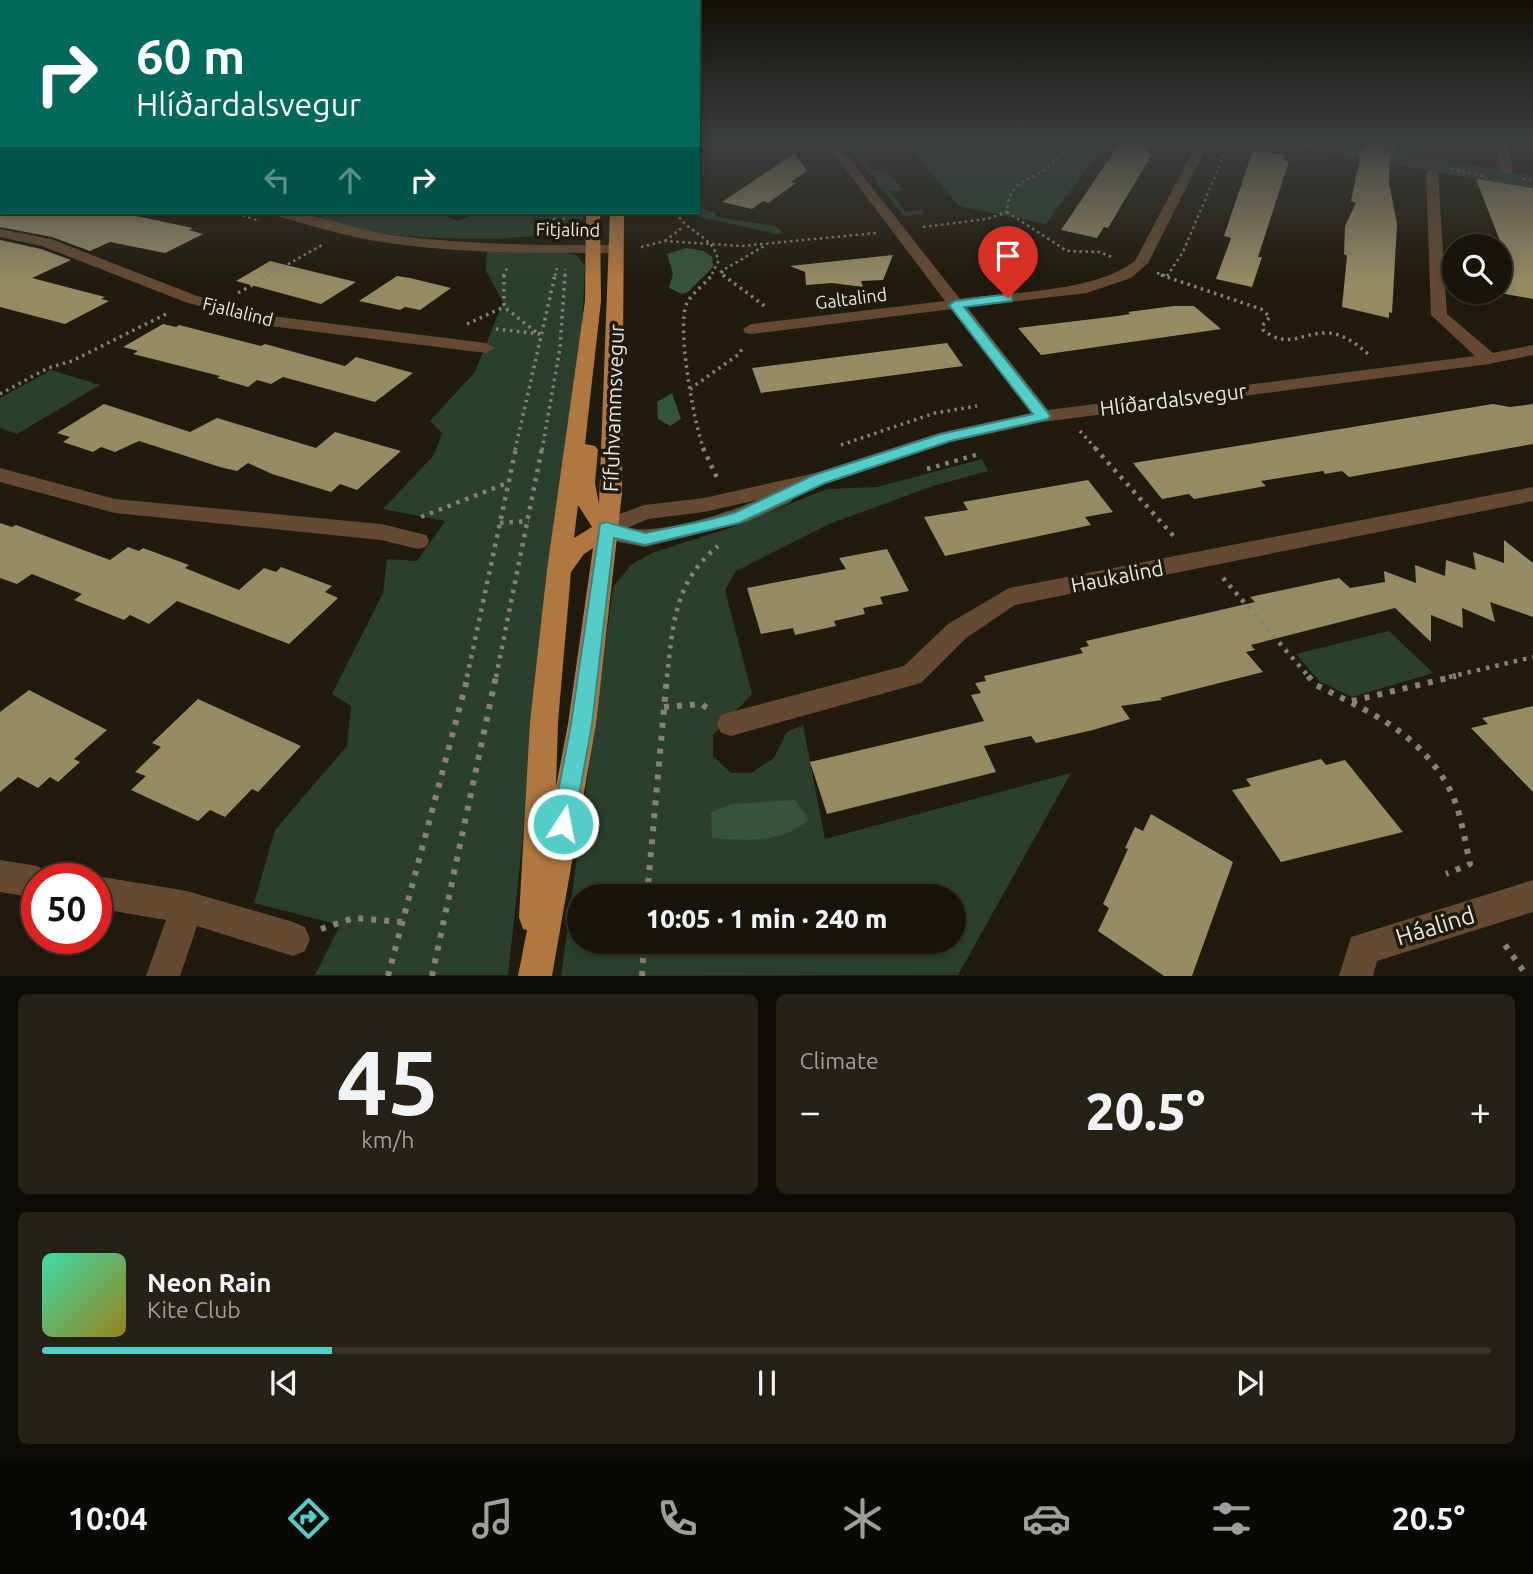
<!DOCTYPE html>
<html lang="en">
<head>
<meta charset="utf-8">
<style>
	body { margin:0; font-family:Ubuntu,sans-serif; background:#252117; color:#f1f3f6; height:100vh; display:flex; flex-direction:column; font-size:26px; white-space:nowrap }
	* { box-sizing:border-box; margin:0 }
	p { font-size:23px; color:#9f9e9c }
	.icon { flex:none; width:38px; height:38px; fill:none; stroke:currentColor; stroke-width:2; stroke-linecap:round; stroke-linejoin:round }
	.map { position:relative; height:976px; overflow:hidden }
	.drawer { display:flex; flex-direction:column; gap:18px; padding:18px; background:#0d0b05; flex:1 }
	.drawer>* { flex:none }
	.guide { position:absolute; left:0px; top:0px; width:700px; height:214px; box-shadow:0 4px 10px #0003,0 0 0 2px #36332a; background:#00695c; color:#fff; overflow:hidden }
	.buttons { position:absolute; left:1442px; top:234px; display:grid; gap:14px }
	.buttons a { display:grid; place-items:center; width:70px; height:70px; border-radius:50%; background:#181409; box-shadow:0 4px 10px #0003,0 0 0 2px #36332a; font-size:35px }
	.speed { position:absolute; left:21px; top:863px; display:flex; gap:14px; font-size:35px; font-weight:700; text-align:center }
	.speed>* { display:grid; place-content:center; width:91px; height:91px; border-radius:50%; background:#181409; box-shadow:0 4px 10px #0003,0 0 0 2px #36332a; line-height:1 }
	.speed .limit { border:10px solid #d22; background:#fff; color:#111 }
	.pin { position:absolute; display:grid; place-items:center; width:60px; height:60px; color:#fff; margin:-72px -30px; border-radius:50% 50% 50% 0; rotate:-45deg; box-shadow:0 0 7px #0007 }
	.pin .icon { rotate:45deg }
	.me { position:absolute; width:77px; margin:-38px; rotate:11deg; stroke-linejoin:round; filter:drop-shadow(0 0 5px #0008) }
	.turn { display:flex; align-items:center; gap:24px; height:147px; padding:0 21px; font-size:32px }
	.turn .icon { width:91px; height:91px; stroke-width:2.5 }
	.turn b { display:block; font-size:49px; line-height:60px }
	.lanes { display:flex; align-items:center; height:66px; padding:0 21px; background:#0003; justify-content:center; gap:35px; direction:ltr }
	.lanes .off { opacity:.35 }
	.big { font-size:52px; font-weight:800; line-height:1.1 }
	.drawer .card { flex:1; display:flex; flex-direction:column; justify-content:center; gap:10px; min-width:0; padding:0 24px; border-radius:10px; background:#252117 }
	.drawer .dial { align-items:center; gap:0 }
	.dial b { font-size:91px; line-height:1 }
	.song { display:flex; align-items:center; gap:21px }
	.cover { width:84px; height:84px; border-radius:10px; background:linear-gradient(135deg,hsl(160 70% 55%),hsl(50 70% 35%)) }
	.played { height:7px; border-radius:4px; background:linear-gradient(90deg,#54cdc8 20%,#36332a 20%) }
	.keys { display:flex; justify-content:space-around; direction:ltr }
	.heat { display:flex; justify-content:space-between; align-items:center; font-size:38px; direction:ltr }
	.drawer .tiles { flex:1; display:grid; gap:18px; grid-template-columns:1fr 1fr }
	.card:last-child { grid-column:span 2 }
	.trip { position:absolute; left:567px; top:884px; width:399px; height:70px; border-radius:35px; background:#181409; box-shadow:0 4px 10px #0003,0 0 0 2px #36332a; font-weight:800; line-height:70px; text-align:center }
	.tab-bar { display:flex; height:112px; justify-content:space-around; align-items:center; background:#0a0804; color:#9f9e9c }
	.tab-bar .icon { width:49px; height:49px }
	.tab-bar .selected { color:#54cdc8 }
	.tab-bar b { font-size:32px; color:#f1f3f6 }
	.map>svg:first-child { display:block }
</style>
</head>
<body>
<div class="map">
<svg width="1533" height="976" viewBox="0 0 1533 976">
	<rect width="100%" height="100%" fill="#201b0c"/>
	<g fill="#2a402d" fill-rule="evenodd">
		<polygon points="945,143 1106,143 1046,224 959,206 909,147"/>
		<polygon points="1278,143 1342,143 1533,176 1533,201 1520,187"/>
		<polygon points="847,145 867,146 855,149 873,171 885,170 903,190 890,191 906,212 921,210 924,214 904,216"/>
		<polygon points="698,191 701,191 704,209 714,213 717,217 775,226 783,233 778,234 699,217"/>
		<path d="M326,212H437L458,221L479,212H586C580,251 399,238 367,231C351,228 336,222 320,218Z"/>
		<polygon points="487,249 566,253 577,255 585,266 580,369 558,511 508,975 315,975 340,925 254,903 275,830 347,746 351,706 332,694 383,593 387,559 417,561 445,521 383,509 434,455 442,433 430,421 475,372 503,302 486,271"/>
		<polygon points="51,370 100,385 17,434 0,428 0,398"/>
		<path d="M982,459L988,471L933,486L829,524L736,571L725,590L752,694L713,735V756L731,773H751L774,758L787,732L803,725L825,839L1071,773L958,975L561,976L613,587L632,564L652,553L730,528L827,489L877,487ZM579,896H954V942H579Z"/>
		<polygon points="1389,631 1433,673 1352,697 1319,681 1296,654"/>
	</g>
	<g fill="#355439">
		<polygon points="686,248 704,251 712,257 713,267 688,292 682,294 669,288 673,274 667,254"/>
		<polygon points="672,393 681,419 670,426 658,419 657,402"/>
		<path d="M795,800L809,819C785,843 744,841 712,838L711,812L731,804Z"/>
	</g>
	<g fill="#968b63">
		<polygon points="1120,143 1154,143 1148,153 1152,154 1108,228 1104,227 1097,238 1061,230"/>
		<polygon points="1363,143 1382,143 1384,155 1390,156 1389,183 1397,224 1392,313 1389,312 1389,318 1342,307 1347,256 1344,254 1345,226 1356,203 1351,201"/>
		<polygon points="1253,150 1285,155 1283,160 1289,161 1258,257 1262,257 1252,287 1216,279 1231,238 1224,236"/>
		<polygon points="795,153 807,171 791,182 796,183 768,203 763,201 752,209 722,202"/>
		<polygon points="1476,179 1533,188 1533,299 1500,293 1500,241"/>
		<polygon points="0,212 117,212 193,228 189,230 203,234 165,253 110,242 90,251 52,237 0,227"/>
		<polygon points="0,240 41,249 71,260 32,278 105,297 101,299 109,301 65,324 0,307"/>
		<polygon points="893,255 883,280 861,281 863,287 832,283 806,285 805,272 790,266"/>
		<polygon points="270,261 327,275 356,282 321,304 236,281"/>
		<polygon points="397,276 410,278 451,288 420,310 405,307 400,310 359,301"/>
		<polygon points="1174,306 1194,306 1221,329 1041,355 1018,328 1118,316 1130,314 1128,312"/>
		<polygon points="163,324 176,327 179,325 261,346 265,344 345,366 356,357 413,373 375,402 283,377 271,384 257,380 248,387 217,378 220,376 133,354 138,351 123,347"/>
		<polygon points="947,343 963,366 761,393 752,368"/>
		<polygon points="104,404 190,432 217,418 316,448 335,432 401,451 357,490 340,484 331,492 272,474 248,463 237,471 220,467 139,441 115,452 101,447 93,452 63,442 70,437 57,433"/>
		<polygon points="1493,404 1510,407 1533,404 1533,444 1349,477 1342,471 1325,474 1323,471 1261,481 1266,486 1194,499 1189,494 1162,499 1133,463"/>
		<polygon points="1088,480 1113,512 1085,517 1091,525 945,556 924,517 968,510 963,502"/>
		<polygon points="0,523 12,527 16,525 110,560 128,547 139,551 143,548 189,565 185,568 239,590 264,568 276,572 281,567 332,586 325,592 338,598 289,644 177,601 149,624 130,615 124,620 74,600 82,594 32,574 17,584 0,578"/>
		<polygon points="1504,540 1533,563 1533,617 1490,602 1495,622 1462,608 1463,628 1431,615 1431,642 1395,608 1251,645 1255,650 1246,652 1263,672 1160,698 1162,700 1121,706 1130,719 1093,730 1036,743 1031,736 984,746 996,772 827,814 810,762 984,721 971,695 981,693 975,683 986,681 984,676 1083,653 1080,648 1089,646 1086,641 1255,602 1250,597 1339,578 1350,588 1385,582 1384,571 1416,583 1415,565 1445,576 1446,560 1476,570 1473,552 1504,563"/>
		<polygon points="887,549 909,591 880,597 883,604 863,608 865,614 834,621 836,626 795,635 793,628 761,634 747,588 846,569 839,558"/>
		<polygon points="29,690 107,730 74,759 80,762 58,782 50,777 38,788 18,777 0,792 0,712"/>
		<polygon points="198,699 301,746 258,792 252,789 225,817 210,810 198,821 131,790 146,776 135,772 161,747 152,743"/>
		<polygon points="1533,706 1533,792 1471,728 1488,724 1482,718"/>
		<polygon points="1321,759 1326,765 1345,760 1403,832 1281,862 1232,790 1251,786 1246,779"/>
		<polygon points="1151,814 1233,862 1192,976 1164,976 1098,931 1109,908 1103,904 1128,849 1125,848 1135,827 1143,831"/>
	</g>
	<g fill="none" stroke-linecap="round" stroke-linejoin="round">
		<g stroke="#868276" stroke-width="2.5" stroke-dasharray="2.5 3.5" stroke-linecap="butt">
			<polyline points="881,143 889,143"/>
			<polyline points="911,143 922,143"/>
			<polyline points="1311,143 1342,154 1371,153"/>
			<polyline points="1451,169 1487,177"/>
			<polyline points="1523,179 1533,180"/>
			<polyline points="231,212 260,221"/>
			<polyline points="554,212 554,231"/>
			<path d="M676,212C687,234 715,235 718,262L711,276"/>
			<polyline points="1007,212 1067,251 1099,252 1112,257"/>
			<path d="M923,227L987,219L1007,212C1010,178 1027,184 1049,166C1058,159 1065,150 1074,143"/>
			<polyline points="563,232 564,212"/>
			<polyline points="665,241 684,226"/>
			<polyline points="641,247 665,241 742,246 876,233"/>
			<polyline points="722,271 723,276"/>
			<polyline points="720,272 764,246"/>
			<polyline points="1157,273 1167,276"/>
			<polyline points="267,276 322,245"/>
			<polyline points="503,276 508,267"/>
			<polyline points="555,276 557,268"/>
			<polyline points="565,276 565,269"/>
			<polyline points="1167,276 1183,252 1229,143"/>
		</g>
		<g stroke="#868276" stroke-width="3.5" stroke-dasharray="2.5 4.5" stroke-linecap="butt">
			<polyline points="504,275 504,307 536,332"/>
			<polyline points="723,275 766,307"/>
			<path d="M1161,275L1261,309L1270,317L1262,326L1263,330C1289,350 1301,332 1328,333C1344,334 1357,344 1368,354"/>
			<polyline points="238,293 270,275"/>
			<polyline points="467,324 504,307"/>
			<polyline points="496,329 540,334"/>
			<polyline points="690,389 739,354 743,347"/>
			<polyline points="0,394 48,368 72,361 168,313"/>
			<polyline points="1080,431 1097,450"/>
			<polyline points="841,445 935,413 977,406"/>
			<polyline points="515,450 555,275"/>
			<polyline points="542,450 560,348 565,275"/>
			<path d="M704,450C694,424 676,326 687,303C693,292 705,284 712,275"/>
		</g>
		<g stroke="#868276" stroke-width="4.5" stroke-dasharray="3.5 6" stroke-linecap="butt">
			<polyline points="703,448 718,480"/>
			<polyline points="1095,448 1177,540"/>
			<polyline points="927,469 979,454"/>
			<polyline points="421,517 507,483"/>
			<polyline points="500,523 529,521"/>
			<polyline points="1223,578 1309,677"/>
			<polyline points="467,677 516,448"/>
			<polyline points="496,677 542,448"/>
			<path d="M667,677C673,625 674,582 718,546"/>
			<polyline points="1449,677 1533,657"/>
		</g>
		<g stroke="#868276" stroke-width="6" stroke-dasharray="5 8" stroke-linecap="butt">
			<path d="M1308,676L1316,685C1367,711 1413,729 1445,781C1460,804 1464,837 1470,864L1446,874"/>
			<polyline points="1352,701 1456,676"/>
			<polyline points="664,707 701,704 707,708"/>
			<polyline points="647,896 667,676"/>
			<polyline points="321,929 354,918 402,922"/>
			<polyline points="1505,945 1527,976"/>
			<polyline points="388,976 468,676"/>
			<polyline points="432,976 496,676"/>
			<polyline points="642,976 644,942"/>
		</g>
		<g fill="#654a31" fill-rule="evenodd">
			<path d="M826,143H837L960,299C1012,292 1094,292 1135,261L1197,143H1209L1148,263L1131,278L1087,293L967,307L1048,410L1475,356L1431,315L1426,173L1432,169L1438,173L1447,314L1493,353L1533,345V355L1489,364L1043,422L951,442L826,484L791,492L794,497L791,502L747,522L645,547L618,542L598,534L595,528L598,522L644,505L704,498L815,473L939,433L1031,413L952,309L751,334L745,333L743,329L751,324L945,301ZM757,500C728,513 658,535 627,528L648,519L704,512Z"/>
			<polygon points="1385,143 1397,143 1394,153 1386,153"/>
			<polygon points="1495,143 1507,143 1513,171 1511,174 1507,175 1501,171"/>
			<rect x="0" y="150" width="2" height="8"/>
			<polygon points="2,172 2,180 0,181 0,173"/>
			<path d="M272,212C312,210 352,230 392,235C466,245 541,245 616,245L623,249L616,253C541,253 464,254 389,243C350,238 312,226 274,215Z"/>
			<polygon points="0,229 51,239 197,296 271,316 486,343 495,348 486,353 270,326 185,302 42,246 0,237"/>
			<polygon points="0,468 115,499 381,524 426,535 429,541 426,547 418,549 381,540 115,513 0,482"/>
			<polygon points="1533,487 1533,501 1015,605 966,638 921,683 731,736 721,733 717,724 721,715 731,712 904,666 948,624 1009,588"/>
			<polygon points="0,860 37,866 48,871 51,878 37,878 37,898 0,892"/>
			<polygon points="96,876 187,891 293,922 305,927 310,939 305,951 293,956 197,926 180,976 146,976 166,920 96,908 96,878 90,878"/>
			<polygon points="1533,880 1533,912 1377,961 1373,976 1339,976 1351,937"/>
		</g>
		<path fill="#b07741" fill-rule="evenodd" d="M586,212H600L601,301L585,444L595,446L598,450L595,483L599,504L610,212H624L622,493L596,724L552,976H518L527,930L523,929L519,917L530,722L547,570L585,301ZM578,505L592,527L574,538ZM593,548L568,724L556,787L558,722L571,572L584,554Z"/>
	</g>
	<linearGradient id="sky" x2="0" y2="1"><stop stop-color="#120f07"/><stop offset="0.51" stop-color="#3c3f40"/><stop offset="1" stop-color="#3c3f40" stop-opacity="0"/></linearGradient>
	<rect width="1533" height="280" fill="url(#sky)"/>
	<polygon fill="#54cdc8" stroke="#378582" stroke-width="2" points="1008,294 1012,295 1012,301 964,307 1048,413 1050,416 1048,419 950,441 825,483 739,523 645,545 614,538 592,724 574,824 571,832 563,835 555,832 552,824 571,724 600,524 606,522 645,533 708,520 734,513 814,475 941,434 1033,414 949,305 955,301"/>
	<g text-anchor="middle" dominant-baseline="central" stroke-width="7" stroke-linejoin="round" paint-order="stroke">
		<g font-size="18" fill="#e9e6dc" stroke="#201b0c">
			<text transform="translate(568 229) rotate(1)">Fitjalind</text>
			<text transform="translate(851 298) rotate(-7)">Galtalind</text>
			<text transform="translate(238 311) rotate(14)">Fjallalind</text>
		</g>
		<g font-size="21" fill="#e9e6dc" stroke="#201b0c">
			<text transform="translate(1173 399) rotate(-7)">Hlíðardalsvegur</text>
			<text transform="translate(613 408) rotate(-88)">Fífuhvammsvegur</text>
			<text transform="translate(1117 576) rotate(-11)">Haukalind</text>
		</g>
		<g font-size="24" fill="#e9e6dc" stroke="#201b0c">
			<text transform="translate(1435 926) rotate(-17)">Háalind</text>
		</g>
	</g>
</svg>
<div class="buttons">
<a><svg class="icon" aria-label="search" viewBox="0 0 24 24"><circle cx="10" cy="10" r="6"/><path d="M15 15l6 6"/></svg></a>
</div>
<div class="speed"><div class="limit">50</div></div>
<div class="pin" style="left:1008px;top:298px;background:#d93025"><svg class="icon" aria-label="arrive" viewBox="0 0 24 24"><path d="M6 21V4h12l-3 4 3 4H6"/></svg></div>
<svg class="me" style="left:563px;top:824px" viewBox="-20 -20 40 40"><circle r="17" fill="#54cdc8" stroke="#fff" stroke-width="3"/><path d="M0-11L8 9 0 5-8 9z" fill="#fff"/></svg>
<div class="trip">10:05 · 1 min · 240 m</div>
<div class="guide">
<div class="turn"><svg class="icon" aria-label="right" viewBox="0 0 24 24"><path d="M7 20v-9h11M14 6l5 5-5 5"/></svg><div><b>60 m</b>Hlíðardalsvegur</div></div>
<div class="lanes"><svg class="icon off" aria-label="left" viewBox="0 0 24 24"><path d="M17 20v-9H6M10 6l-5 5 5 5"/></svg><svg class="icon off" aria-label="ahead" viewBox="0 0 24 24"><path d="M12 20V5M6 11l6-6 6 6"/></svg><svg class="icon" aria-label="right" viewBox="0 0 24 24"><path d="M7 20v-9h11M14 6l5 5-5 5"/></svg></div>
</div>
</div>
<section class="drawer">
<div class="tiles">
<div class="card dial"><b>45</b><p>km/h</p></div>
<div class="card"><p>Climate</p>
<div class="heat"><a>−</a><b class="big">20.5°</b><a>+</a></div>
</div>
<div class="card">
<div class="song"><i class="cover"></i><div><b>Neon Rain</b><p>Kite Club</p></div></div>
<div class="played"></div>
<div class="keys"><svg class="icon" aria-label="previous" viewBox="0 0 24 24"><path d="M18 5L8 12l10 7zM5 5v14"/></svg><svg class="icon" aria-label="pause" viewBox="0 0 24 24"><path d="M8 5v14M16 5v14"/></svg><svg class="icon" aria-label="next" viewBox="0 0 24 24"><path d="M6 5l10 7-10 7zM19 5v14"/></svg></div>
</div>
</div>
</section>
<nav class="tab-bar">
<b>10:04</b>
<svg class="icon selected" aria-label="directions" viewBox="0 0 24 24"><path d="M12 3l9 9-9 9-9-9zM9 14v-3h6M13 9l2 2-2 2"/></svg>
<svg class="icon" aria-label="music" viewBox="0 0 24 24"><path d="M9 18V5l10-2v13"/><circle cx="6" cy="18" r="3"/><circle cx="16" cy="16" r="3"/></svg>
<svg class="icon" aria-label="phone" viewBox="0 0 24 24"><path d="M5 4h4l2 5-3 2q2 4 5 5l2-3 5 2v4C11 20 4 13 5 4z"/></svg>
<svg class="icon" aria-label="climate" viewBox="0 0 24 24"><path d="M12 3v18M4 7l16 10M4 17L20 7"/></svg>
<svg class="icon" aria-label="car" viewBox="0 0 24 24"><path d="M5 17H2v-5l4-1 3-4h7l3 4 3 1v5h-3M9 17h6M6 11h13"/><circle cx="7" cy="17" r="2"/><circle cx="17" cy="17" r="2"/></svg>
<svg class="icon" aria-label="filters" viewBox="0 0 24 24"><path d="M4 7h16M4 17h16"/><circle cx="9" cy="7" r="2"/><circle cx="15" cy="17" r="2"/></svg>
<b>20.5°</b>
</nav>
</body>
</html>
